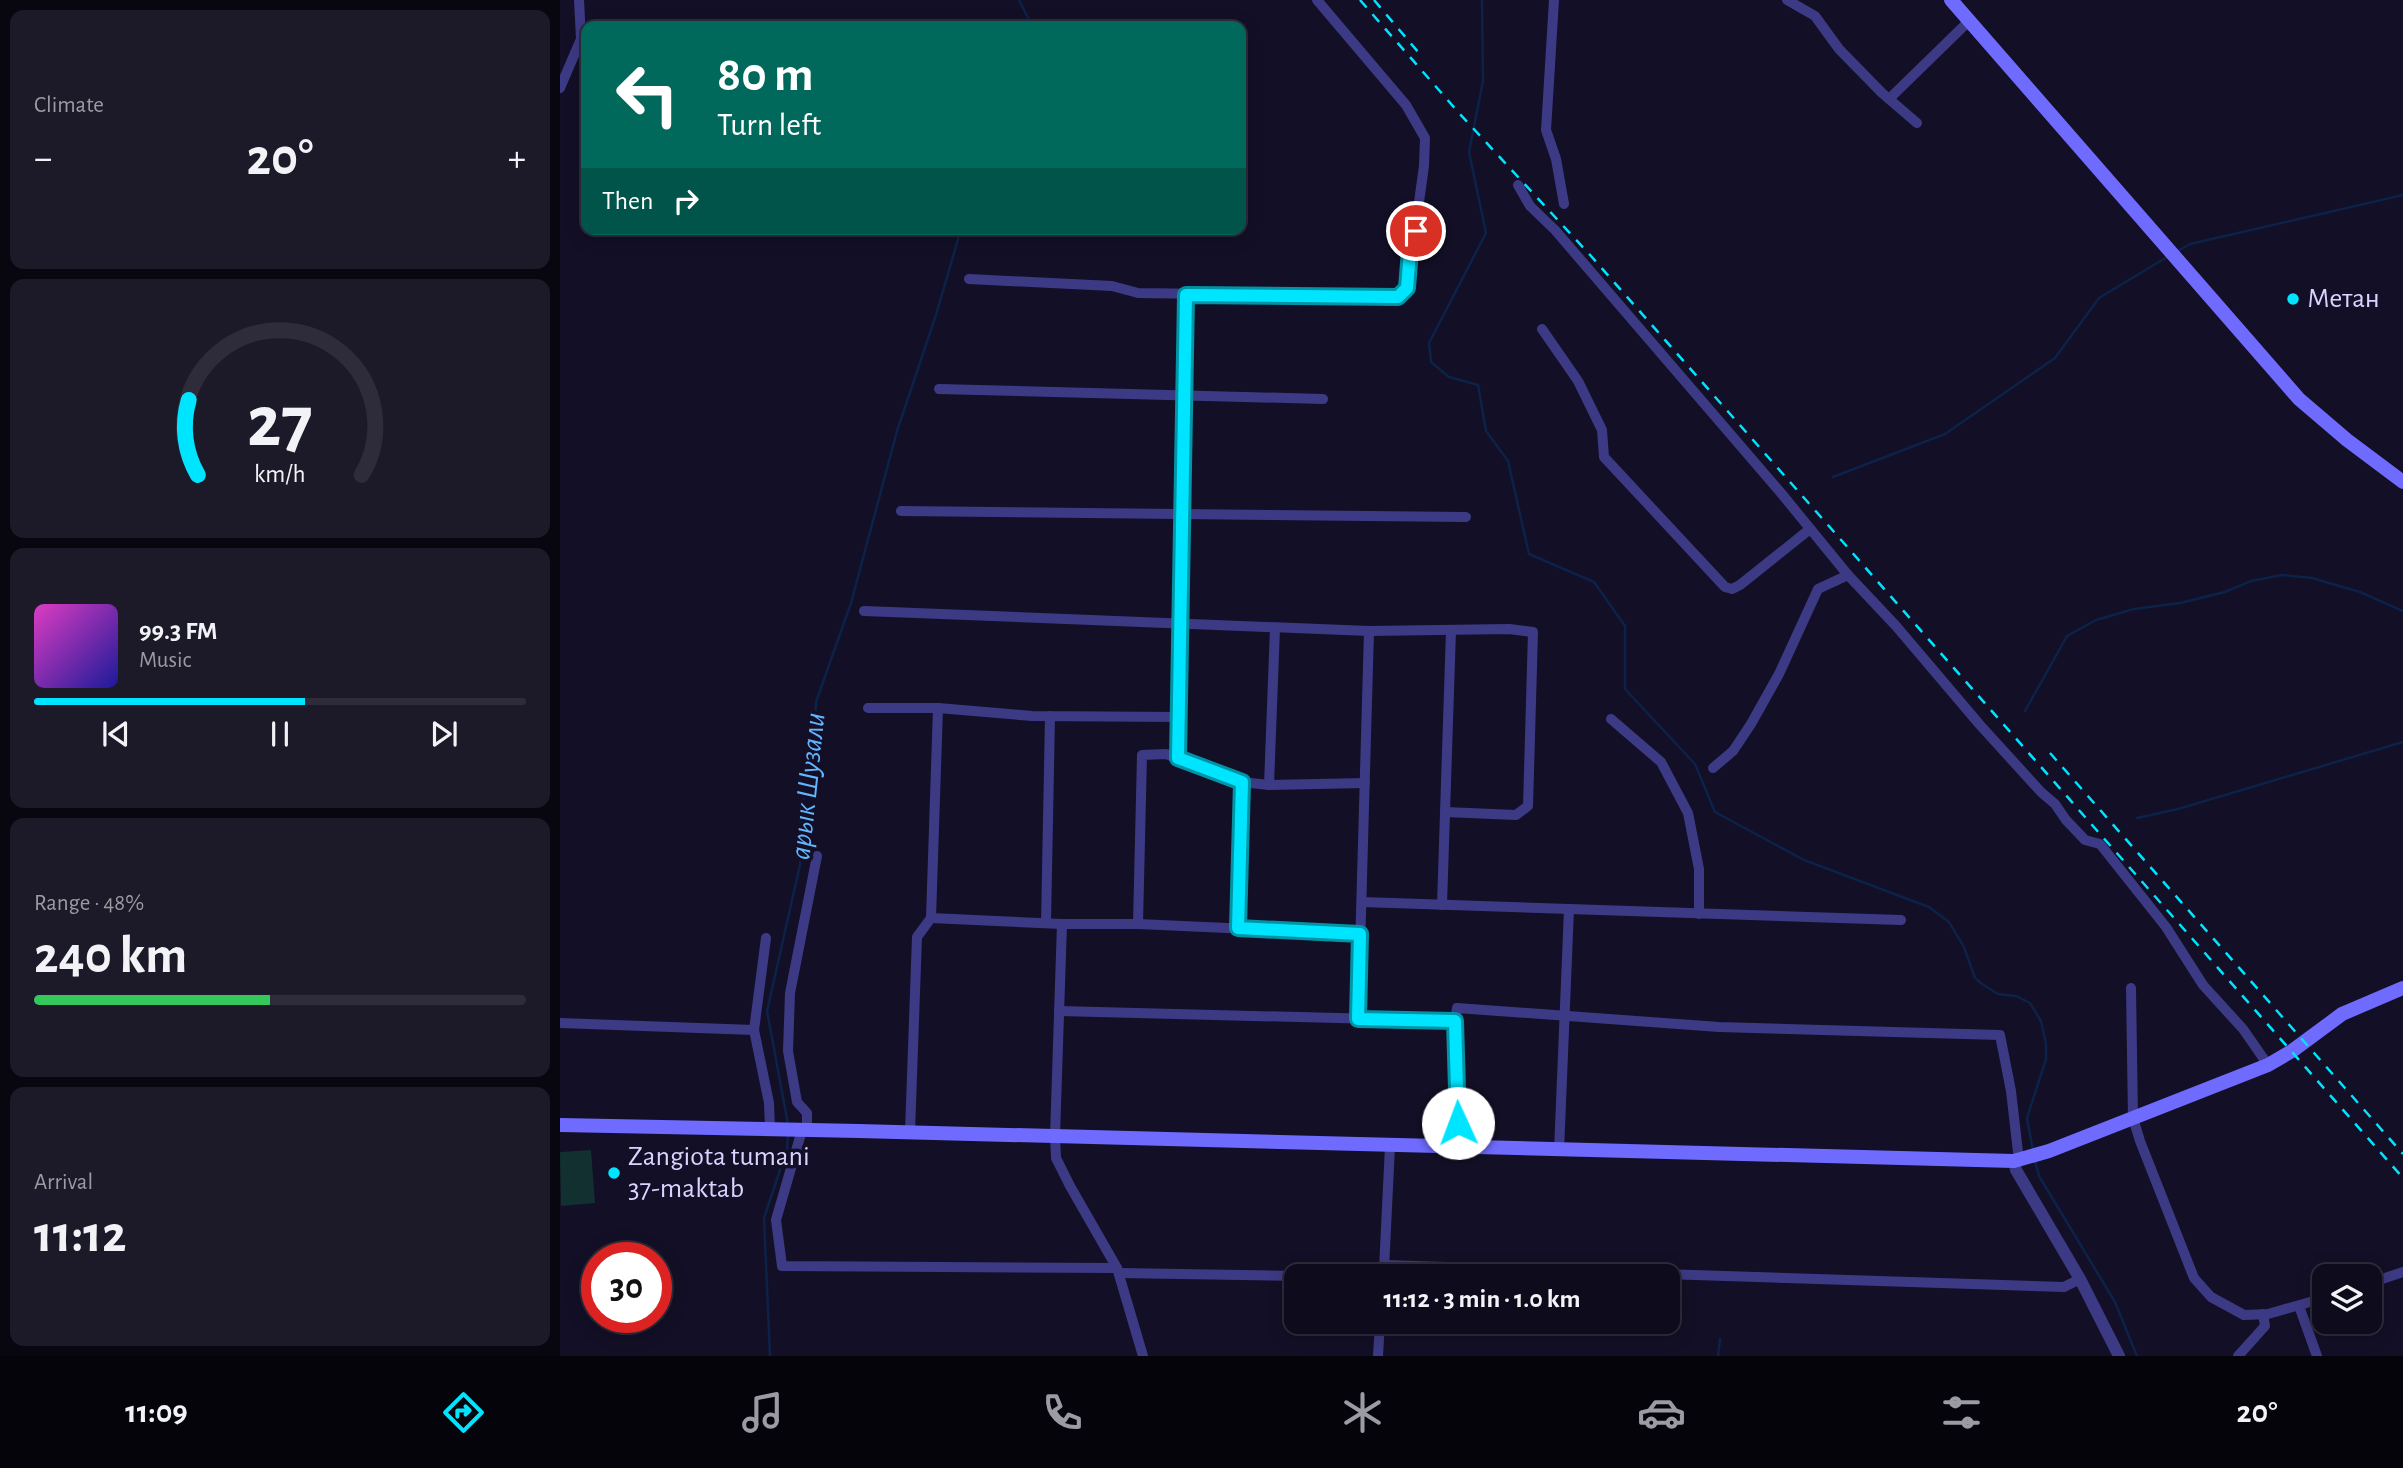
<!DOCTYPE html>
<html lang="en">
<head>
<meta charset="utf-8">
<style>
	body { margin:0; font-family:"Alegreya Sans",sans-serif; background:#1c1929; color:#f1f3f6; height:100vh; display:flex; flex-direction:column; font-size:26px; white-space:nowrap }
	* { box-sizing:border-box; margin:0 }
	p { font-size:23px; color:#9b9ba3 }
	.icon { flex:none; width:38px; height:38px; fill:none; stroke:currentColor; stroke-width:2; stroke-linecap:round; stroke-linejoin:round }
	.map { position:relative; flex:1; overflow:hidden }
	.details { display:flex; flex-direction:column; gap:10px; padding:10px; background:#08060f; width:560px }
	.details>* { flex:none }
	.top-card { position:absolute; left:21px; top:21px; width:665px; height:214px; border-radius:14px; box-shadow:0 4px 18px #0003,0 0 0 2px #2e2b3b; background:#00695c; color:#fff; overflow:hidden }
	.controls { position:absolute; left:1752px; top:1264px; display:grid; gap:14px }
	.controls a { display:grid; place-items:center; width:70px; height:70px; border-radius:14px; background:#0e0b1c; box-shadow:0 4px 18px #0003,0 0 0 2px #2e2b3b; font-size:35px }
	.speed { position:absolute; left:21px; top:1242px; display:flex; gap:14px; font-size:35px; font-weight:700; text-align:center }
	.speed>* { display:grid; place-content:center; width:91px; height:91px; border-radius:50%; background:#0e0b1c; box-shadow:0 4px 18px #0003,0 0 0 2px #2e2b3b; line-height:1 }
	.speed .limit { border:10px solid #d22; background:#fff; color:#111 }
	.pin { position:absolute; display:grid; place-items:center; width:60px; height:60px; color:#fff; margin:-30px; border:4px solid #fff; border-radius:50%; box-shadow:0 2px 7px #0007 }
	.me { position:absolute; width:77px; margin:-38px; rotate:358deg; stroke-linejoin:round; filter:drop-shadow(0 0 5px #0008) }
	.turn { display:flex; align-items:center; gap:24px; height:147px; padding:0 21px; font-size:32px }
	.turn .icon { width:91px; height:91px; stroke-width:2.5 }
	.turn b { display:block; font-size:49px; line-height:60px }
	.then { display:flex; align-items:center; height:66px; padding:0 21px; background:#0003; gap:14px; font-size:26px }
	.big { font-size:52px; font-weight:700; line-height:1.1 }
	.details .tile { flex:1; display:flex; flex-direction:column; justify-content:center; gap:10px; min-width:0; padding:0 24px; border-radius:14px; background:#1c1929 }
	.details .dial { align-items:center; gap:0 }
	.dial svg { height:182px; overflow:visible; fill:none; stroke:#2e2b3b; stroke-width:7; stroke-linecap:round; text-anchor:middle }
	.dial text { fill:#f1f3f6; stroke:none }
	.song { display:flex; align-items:center; gap:21px }
	.cover { width:84px; height:84px; border-radius:10px; background:linear-gradient(135deg,hsl(310 70% 55%),hsl(240 70% 35%)) }
	.played { height:7px; border-radius:4px; background:linear-gradient(90deg,#00e5ff 55%,#2e2b3b 55%) }
	.keys { display:flex; justify-content:space-around; direction:ltr }
	.heat { display:flex; justify-content:space-between; align-items:center; font-size:38px; direction:ltr }
	.charge { height:10px; border-radius:5px; background:linear-gradient(90deg,#34c759 48%,#2e2b3b 0) }
	.trip { position:absolute; left:724px; top:1264px; width:396px; height:70px; border-radius:14px; background:#0e0b1c; box-shadow:0 4px 18px #0003,0 0 0 2px #2e2b3b; font-weight:700; line-height:70px; text-align:center }
	.tab-bar { display:flex; height:112px; justify-content:space-around; align-items:center; background:#06040b; color:#9b9ba3 }
	.tab-bar .icon { width:49px; height:49px }
	.tab-bar .current { color:#00e5ff }
	.tab-bar b { font-size:32px; color:#f1f3f6 }
	main { display:flex; flex:1; min-height:0 }
	.map>svg:first-child { display:block }
</style>
</head>
<body>
<main>
<section class="details">
<div class="tile"><p>Climate</p>
<div class="heat"><a>−</a><b class="big">20°</b><a>+</a></div>
</div>
<div class="tile dial"><svg viewBox="0 0 100 80">
<path d="M14 69A42 42 0 1 1 86 69"/>
<path d="M14 69A42 42 0 0 1 10 36" stroke="#00e5ff"/>
<text x="50" y="56" font-size="32" font-weight="700">27</text>
<text x="50" y="72" font-size="11">km/h</text>
</svg></div>
<div class="tile">
<div class="song"><i class="cover"></i><div><b>99.3 FM</b><p>Music</p></div></div>
<div class="played"></div>
<div class="keys"><svg class="icon" aria-label="previous" viewBox="0 0 24 24"><path d="M18 5L8 12l10 7zM5 5v14"/></svg><svg class="icon" aria-label="pause" viewBox="0 0 24 24"><path d="M8 5v14M16 5v14"/></svg><svg class="icon" aria-label="next" viewBox="0 0 24 24"><path d="M6 5l10 7-10 7zM19 5v14"/></svg></div>
</div>
<div class="tile"><p>Range · 48%</p><b class="big">240 km</b><div class="charge"></div></div>
<div class="tile"><p>Arrival</p><b class="big">11:12</b></div>
</section>
<div class="map">
<svg width="1843" height="1356" viewBox="0 0 1843 1356">
	<rect width="100%" height="100%" fill="#130f26"/>
	<polygon fill="#12302f" points="31,1150 35,1203 1,1206 0,1152"/>
	<g fill="none" stroke-linecap="round" stroke-linejoin="round">
		<g stroke="#0c2248" stroke-width="2.5">
			<polyline points="459,0 472,26"/>
			<polyline points="922,0 923,81 909,152 926,233 869,343 871,362 889,377 918,385 926,431 948,461 969,554 1034,582 1065,626 1065,689 1135,764 1155,812 1244,860 1369,907 1389,922 1404,947 1415,978 1422,984 1438,994 1456,996 1470,1003 1481,1021 1486,1044 1486,1059 1467,1118 1473,1151"/>
			<polyline points="1616,252 1630,244 1843,195"/>
			<polyline points="1273,477 1385,434 1495,358 1539,298 1607,257"/>
			<polyline points="1465,711 1507,636 1536,620 1574,609 1620,603 1665,592 1691,581 1722,575 1752,578 1800,592 1843,611"/>
			<polyline points="1577,818 1618,809 1843,742"/>
			<polyline points="228,1124 207,1011 240,865 241,806 253,773 256,702 291,603 337,431 376,315 401,229"/>
			<polyline points="1475,1161 1479,1176 1555,1302 1577,1356"/>
			<polyline points="210,1356 204,1218 227,1149 228,1134"/>
			<polyline points="1158,1356 1160,1339"/>
		</g>
		<g stroke="#3d3a85" stroke-width="10">
			<polyline points="994,0 986,130 996,159 1004,204"/>
			<polyline points="1227,0 1255,16 1279,49 1322,93 1357,123"/>
			<polyline points="0,88 21,39 19,0"/>
			<polyline points="1329,99 1409,21"/>
			<polyline points="958,185 970,206 995,230 1221,493 1288,575 1336,626 1420,725 1481,792 1495,804 1506,820 1525,840 1540,844 1606,927 1643,985 1683,1029 1708,1065"/>
			<polyline points="409,279 552,286 578,293 838,297 847,288 864,166 865,138 846,105 757,0"/>
			<polyline points="982,329 1018,381 1042,430 1044,457 1165,587 1172,589 1180,585 1250,529"/>
			<polyline points="379,389 763,399"/>
			<polyline points="341,511 906,517"/>
			<polyline points="304,611 809,631 949,629 973,632 968,806 956,815 885,812"/>
			<polyline points="308,708 378,708 472,716 620,717"/>
			<polyline points="1051,719 1101,762 1128,813 1139,869 1139,914"/>
			<polyline points="618,758 626,295"/>
			<polyline points="1153,768 1173,751 1191,724 1219,674 1258,589 1288,575"/>
			<polyline points="709,785 715,628"/>
			<polyline points="802,902 1341,920"/>
			<polyline points="882,905 891,630"/>
			<polyline points="371,918 502,924 578,924 801,934"/>
			<polyline points="486,923 490,716"/>
			<polyline points="502,924 495,1136 496,1158 510,1186 557,1268 583,1356"/>
			<polyline points="578,924 582,755 606,754 682,782 709,785 805,783"/>
			<polyline points="678,928 682,782"/>
			<polyline points="206,938 194,1030 209,1103 210,1129"/>
			<polyline points="1571,988 1573,1118 1580,1141 1634,1278 1651,1297 1684,1315 1708,1314 1764,1298"/>
			<polyline points="499,1011 895,1021"/>
			<polyline points="798,1019 809,631"/>
			<polyline points="0,1023 194,1030"/>
			<polyline points="242,1130 216,1220 222,1266 557,1268"/>
			<polyline points="247,1130 247,1113 237,1102 228,1051 230,993 257,856"/>
			<polyline points="350,1132 357,937 371,918 378,708"/>
			<polyline points="899,1148 895,1021 897,1008 1159,1027 1440,1035 1451,1091 1459,1161"/>
			<polyline points="999,1151 1009,909"/>
			<polyline points="824,1269 830,1146"/>
			<polyline points="559,1273 737,1276"/>
			<polyline points="816,1276 824,1265 1504,1287 1520,1279"/>
			<polyline points="1810,1283 1843,1272"/>
			<polyline points="1739,1306 1757,1356"/>
			<polyline points="818,1356 820,1321"/>
			<polyline points="1678,1356 1705,1326 1703,1314"/>
		</g>
		<polyline stroke="#3d3a85" stroke-width="12" points="1454,1161 1456,1170 1520,1279 1559,1356"/>
		<g stroke="#6f6bff" stroke-width="14">
			<polyline points="1391,0 1739,399 1787,440 1843,482"/>
			<polyline points="0,1125 299,1131 1454,1161 1489,1151 1708,1065 1732,1051 1782,1014 1843,988"/>
		</g>
		<g stroke="#00e5ff" stroke-width="2.5" stroke-dasharray="10 9" stroke-linecap="butt">
			<polyline points="800,0 899,113 1031,256 1843,1178"/>
			<polyline points="814,0 859,53"/>
			<polyline points="1490,753 1843,1154"/>
		</g>
	</g>
	<g fill="none" stroke-linecap="round" stroke-linejoin="round">
		<defs>
			<polyline id="route" points="856,231 850,251 847,288 838,297 626,295 618,758 682,782 678,928 800,934 798,1019 895,1021 898,1123"/>
		</defs>
		<use href="#route" stroke="#0095a6" stroke-width="18"/>
		<use href="#route" stroke="#00e5ff" stroke-width="12"/>
	</g>
	<g fill="#00e5ff" stroke="#130f26" stroke-width="2.5">
		<circle cx="1733" cy="299" r="7"/>
		<circle cx="54" cy="1173" r="7"/>
	</g>
	<g text-anchor="middle" dominant-baseline="central" stroke-width="7" stroke-linejoin="round" paint-order="stroke">
		<g font-size="28" fill="#d9d4ff" stroke="#130f26" text-anchor="start">
			<text x="1747" y="299">Метан</text>
			<text x="68" y="1157">Zangiota tumani<tspan x="68" dy="32">37-maktab</tspan></text>
		</g>
		<g font-size="30" font-style="italic" fill="#62b6ff" stroke="#130f26">
			<text transform="translate(248 786) rotate(-84)">арык Шузали</text>
		</g>
	</g>
</svg>
<div class="controls">
<a><svg class="icon" aria-label="layers" viewBox="0 0 24 24"><path d="M12 4l9 5-9 5-9-5zM3 14l9 5 9-5"/></svg></a>
</div>
<div class="speed"><div class="limit">30</div></div>
<div class="pin" style="left:856px;top:231px;background:#d93025"><svg class="icon" aria-label="arrive" viewBox="0 0 24 24"><path d="M6 21V4h12l-3 4 3 4H6"/></svg></div>
<svg class="me" style="left:898px;top:1123px" viewBox="-20 -20 40 40"><circle r="19" fill="#fff"/><path d="M0-13L10 11 0 6-10 11z" fill="#00e5ff"/></svg>
<div class="trip">11:12 · 3 min · 1.0 km</div>
<div class="top-card">
<div class="turn"><svg class="icon" aria-label="left" viewBox="0 0 24 24"><path d="M17 20v-9H6M10 6l-5 5 5 5"/></svg><div><b>80 m</b>Turn left</div></div>
<div class="then">Then<svg class="icon" aria-label="right" viewBox="0 0 24 24"><path d="M7 20v-9h11M14 6l5 5-5 5"/></svg></div>
</div>
</div>
</main>
<nav class="tab-bar">
<b>11:09</b>
<svg class="icon current" aria-label="directions" viewBox="0 0 24 24"><path d="M12 3l9 9-9 9-9-9zM9 14v-3h6M13 9l2 2-2 2"/></svg>
<svg class="icon" aria-label="music" viewBox="0 0 24 24"><path d="M9 18V5l10-2v13"/><circle cx="6" cy="18" r="3"/><circle cx="16" cy="16" r="3"/></svg>
<svg class="icon" aria-label="phone" viewBox="0 0 24 24"><path d="M5 4h4l2 5-3 2q2 4 5 5l2-3 5 2v4C11 20 4 13 5 4z"/></svg>
<svg class="icon" aria-label="climate" viewBox="0 0 24 24"><path d="M12 3v18M4 7l16 10M4 17L20 7"/></svg>
<svg class="icon" aria-label="car" viewBox="0 0 24 24"><path d="M5 17H2v-5l4-1 3-4h7l3 4 3 1v5h-3M9 17h6M6 11h13"/><circle cx="7" cy="17" r="2"/><circle cx="17" cy="17" r="2"/></svg>
<svg class="icon" aria-label="filters" viewBox="0 0 24 24"><path d="M4 7h16M4 17h16"/><circle cx="9" cy="7" r="2"/><circle cx="15" cy="17" r="2"/></svg>
<b>20°</b>
</nav>
</body>
</html>
